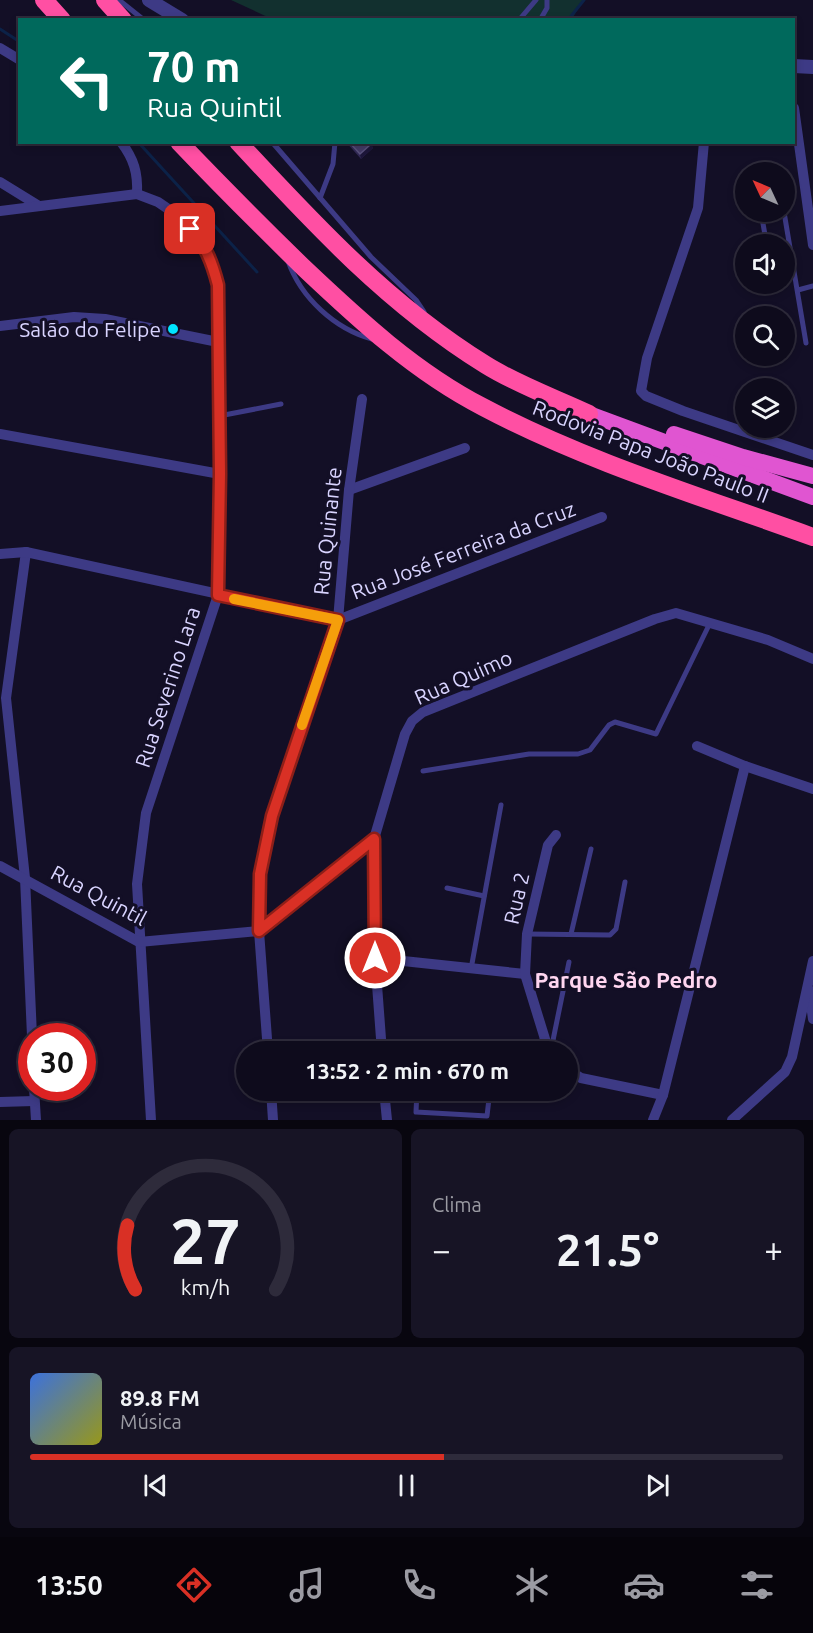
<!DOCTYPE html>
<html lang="pt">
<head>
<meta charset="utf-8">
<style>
	body { margin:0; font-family:Ubuntu,sans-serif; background:#171425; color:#f1f3f6; height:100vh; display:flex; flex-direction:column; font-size:22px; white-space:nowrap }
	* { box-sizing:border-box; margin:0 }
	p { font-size:20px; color:#9b9ba3 }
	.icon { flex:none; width:33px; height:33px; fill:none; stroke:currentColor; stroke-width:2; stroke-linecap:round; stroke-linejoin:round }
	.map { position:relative; height:1120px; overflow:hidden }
	.sheet { display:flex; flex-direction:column; gap:9px; padding:9px; background:#08060f; flex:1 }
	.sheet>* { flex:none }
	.top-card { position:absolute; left:18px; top:18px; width:777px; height:126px; border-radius:0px; box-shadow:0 3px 9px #0003,0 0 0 2px #2e2b3b; background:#00695c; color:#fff; overflow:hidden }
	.needle { width:39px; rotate:314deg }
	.fabs { position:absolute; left:735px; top:162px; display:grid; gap:12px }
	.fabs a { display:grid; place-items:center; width:60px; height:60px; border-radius:50%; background:#0e0b1c; box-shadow:0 3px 9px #0003,0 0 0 2px #2e2b3b; font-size:30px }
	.speed { position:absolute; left:18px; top:1023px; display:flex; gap:12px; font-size:30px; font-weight:700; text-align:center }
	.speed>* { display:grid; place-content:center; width:78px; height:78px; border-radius:50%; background:#0e0b1c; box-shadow:0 3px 9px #0003,0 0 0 2px #2e2b3b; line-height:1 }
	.speed .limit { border:9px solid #d22; background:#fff; color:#111 }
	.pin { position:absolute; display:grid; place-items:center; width:51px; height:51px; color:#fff; margin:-26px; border-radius:12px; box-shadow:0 3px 9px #0006 }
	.me { position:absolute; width:66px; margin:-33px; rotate:0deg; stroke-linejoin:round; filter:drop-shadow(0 0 4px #0008) }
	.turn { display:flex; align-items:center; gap:21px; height:126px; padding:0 30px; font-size:27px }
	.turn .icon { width:78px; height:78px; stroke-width:2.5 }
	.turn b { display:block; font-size:42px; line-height:51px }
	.big { font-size:45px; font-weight:700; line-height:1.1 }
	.sheet .card { flex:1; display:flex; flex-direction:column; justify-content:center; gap:9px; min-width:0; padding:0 21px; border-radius:9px; background:#171425 }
	.sheet .dial { align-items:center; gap:0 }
	.dial svg { height:156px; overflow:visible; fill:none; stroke:#2e2b3b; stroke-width:7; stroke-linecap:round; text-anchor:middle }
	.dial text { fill:#f1f3f6; stroke:none }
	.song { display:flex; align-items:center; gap:18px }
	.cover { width:72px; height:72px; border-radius:9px; background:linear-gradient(135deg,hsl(220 70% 55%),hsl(60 70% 35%)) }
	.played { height:6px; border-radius:3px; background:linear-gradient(90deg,#d93025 55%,#2e2b3b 55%) }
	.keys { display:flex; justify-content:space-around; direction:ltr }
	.heat { display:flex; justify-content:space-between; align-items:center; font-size:33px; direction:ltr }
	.sheet .tiles { flex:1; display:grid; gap:9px; grid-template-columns:1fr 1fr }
	.card:last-child { grid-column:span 2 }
	.trip { position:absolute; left:236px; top:1041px; width:342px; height:60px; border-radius:30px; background:#0e0b1c; box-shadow:0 3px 9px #0003,0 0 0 2px #2e2b3b; font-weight:700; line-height:60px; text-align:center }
	.tabs { display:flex; height:96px; justify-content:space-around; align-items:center; background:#06040b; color:#9b9ba3 }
	.tabs .icon { width:42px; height:42px }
	.tabs .on { color:#d93025 }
	.tabs b { font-size:27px; color:#f1f3f6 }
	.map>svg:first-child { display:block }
</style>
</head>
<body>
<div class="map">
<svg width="813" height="1120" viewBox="0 0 813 1120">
	<rect width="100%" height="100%" fill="#130f26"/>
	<polygon fill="#12302f" points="231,0 584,0 571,20 272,19"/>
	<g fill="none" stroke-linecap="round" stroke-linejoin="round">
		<g stroke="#0c2248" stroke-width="3">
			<polyline points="568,20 584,0"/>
			<polyline points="0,29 20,42"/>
			<polyline points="138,142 257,272"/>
		</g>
		<g stroke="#3d3a85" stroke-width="5">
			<polyline points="119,0 144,20"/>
			<polyline points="519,20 536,0"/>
			<polyline points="540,20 547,8 547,0"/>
			<polyline points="272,142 371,257 416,300 424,312"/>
			<polyline points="320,198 333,164 335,142"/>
			<polyline points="761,212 765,235"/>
			<polyline points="784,212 806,343"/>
			<path d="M288,261C301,298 335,329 372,339"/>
			<polyline points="798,290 813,286"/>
			<polyline points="219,416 281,404"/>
			<polyline points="423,771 529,754 578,754 590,750 609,725 615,722 656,734 710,623"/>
			<polyline points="447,888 484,896"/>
			<polyline points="527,934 610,935 616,929 625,882"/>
			<polyline points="571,934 591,849"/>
			<polyline points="471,969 501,805"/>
			<polyline points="551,1050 569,962"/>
			<polyline points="509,1052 515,1048 545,1040"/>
			<polyline points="417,1090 416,1112 487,1116 490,1090"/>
		</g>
		<g stroke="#3d3a85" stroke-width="10">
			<polyline points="0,48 20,60"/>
			<polyline points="794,108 813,245"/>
			<path d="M121,142C134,159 138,173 137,194"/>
			<polyline points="704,142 698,208 647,358 641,391 646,396 683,411 813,455"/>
			<polyline points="0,182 39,206"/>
			<polyline points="0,211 137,194 158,202 177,215 202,243 212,260 218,285 220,474 218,595 146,813 137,884 151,1120"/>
			<polyline points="0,326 74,317 105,319 218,342"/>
			<polyline points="0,434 220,474"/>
			<polyline points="349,490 465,448"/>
			<polyline points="26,552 6,698 25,878 32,1036"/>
			<polyline points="0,554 26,552 338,620 602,517"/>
			<polyline points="697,746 745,766 813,789"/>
			<polyline points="0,866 139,942 259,931 374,839"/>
			<polyline points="375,958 525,974"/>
			<polyline points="809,990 813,1019"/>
			<polyline points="268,1052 259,931 260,874 272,816 338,620 349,490 362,399"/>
			<polyline points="382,1052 375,958 374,839 405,734 412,721 423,712 655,619 676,613 768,640 813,659"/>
			<polyline points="549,1052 525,974 527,934 548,845 556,835"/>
			<polyline points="567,1069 581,1078 663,1095"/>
			<polyline points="34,1088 36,1120"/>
			<polyline points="271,1090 273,1120"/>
			<polyline points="384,1090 387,1120"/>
			<polyline points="0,1102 34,1101"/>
			<polyline points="653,1120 663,1095 745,766"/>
			<polyline points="732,1120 785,1072 792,1057 813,961"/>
		</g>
		<g stroke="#3d3a85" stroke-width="14">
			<polyline points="149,0 182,20"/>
			<polyline points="794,66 813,67"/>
		</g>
		<g stroke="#e055d1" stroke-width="16">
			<polyline points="589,414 813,497"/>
			<polyline points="674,434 743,457 813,476"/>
		</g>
		<g stroke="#ff4fa3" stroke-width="18">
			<polyline points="44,0 62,20"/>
			<polyline points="105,0 123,20"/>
			<path d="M179,142C220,185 262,227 304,268C359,320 415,372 483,407C587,462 703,497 813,537"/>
			<path d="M238,142C314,224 390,306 486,365C518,385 555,398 589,414"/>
		</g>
	</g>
	<polygon fill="#312854" points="346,142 370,142 373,148 361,159"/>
	<polygon fill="#1d163a" points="371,144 373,148 361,159 360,154"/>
	<polygon fill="#433a66" stroke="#5a527e" stroke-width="1.5" points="349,142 370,142 371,144 360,154"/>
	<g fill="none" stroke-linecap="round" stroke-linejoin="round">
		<defs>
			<path id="route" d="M190,229C206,246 212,262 218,285L220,474L218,595L338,620L272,816L260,874L259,931L374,839L375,958"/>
		</defs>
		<use href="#route" stroke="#8d1f18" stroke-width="15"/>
		<use href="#route" stroke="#d93025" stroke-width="10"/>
		<polyline stroke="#f59e0b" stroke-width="10" points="234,599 338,620 302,725"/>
	</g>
	<circle fill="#00e5ff" stroke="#130f26" stroke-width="2" cx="173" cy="329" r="6"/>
	<g text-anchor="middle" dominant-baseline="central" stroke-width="6" stroke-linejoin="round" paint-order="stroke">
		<g font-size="21" fill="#d9d4ff" stroke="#130f26" text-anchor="end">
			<text x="161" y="329">Salão do Felipe</text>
		</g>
		<g font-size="21" fill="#d9d4ff" stroke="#130f26">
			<text transform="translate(651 451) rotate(21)">Rodovia Papa João Paulo II</text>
			<text transform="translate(327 531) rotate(-84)">Rua Quinante</text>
			<text transform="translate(463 550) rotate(-21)">Rua José Ferreira da Cruz</text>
			<text transform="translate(463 677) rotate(-24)">Rua Quimo</text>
			<text transform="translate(167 687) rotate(-72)">Rua Severino Lara</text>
			<text transform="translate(99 895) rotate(28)">Rua Quintil</text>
			<text transform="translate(516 898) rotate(-77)">Rua 2</text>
		</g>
		<g font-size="22" font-weight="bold" fill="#ffd6f0" stroke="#130f26">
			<text x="626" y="979">Parque São Pedro</text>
		</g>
	</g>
</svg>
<div class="fabs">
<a><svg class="needle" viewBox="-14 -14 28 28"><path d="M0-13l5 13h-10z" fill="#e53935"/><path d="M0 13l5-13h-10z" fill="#9b9ba3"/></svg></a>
<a><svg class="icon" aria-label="sound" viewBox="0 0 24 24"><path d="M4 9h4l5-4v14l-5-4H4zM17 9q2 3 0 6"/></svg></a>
<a><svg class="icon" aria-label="search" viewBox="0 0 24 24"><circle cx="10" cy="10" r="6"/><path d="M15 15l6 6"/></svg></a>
<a><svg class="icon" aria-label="layers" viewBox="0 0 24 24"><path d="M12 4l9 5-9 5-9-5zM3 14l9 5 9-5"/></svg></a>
</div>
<div class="speed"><div class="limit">30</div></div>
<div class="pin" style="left:190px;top:229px;background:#d93025"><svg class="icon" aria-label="arrive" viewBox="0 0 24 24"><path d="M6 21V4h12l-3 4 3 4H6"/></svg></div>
<svg class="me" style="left:375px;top:958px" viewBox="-20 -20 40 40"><circle r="17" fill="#d93025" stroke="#fff" stroke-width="3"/><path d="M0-11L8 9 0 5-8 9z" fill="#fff"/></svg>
<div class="trip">13:52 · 2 min · 670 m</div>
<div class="top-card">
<div class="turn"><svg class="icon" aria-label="left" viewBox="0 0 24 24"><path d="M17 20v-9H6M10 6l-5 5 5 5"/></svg><div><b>70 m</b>Rua Quintil</div></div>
</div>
</div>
<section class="sheet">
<div class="tiles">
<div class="card dial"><svg viewBox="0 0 100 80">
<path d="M14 69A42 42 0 1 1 86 69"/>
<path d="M14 69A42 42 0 0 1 10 36" stroke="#d93025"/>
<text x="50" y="56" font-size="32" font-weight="700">27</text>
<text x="50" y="72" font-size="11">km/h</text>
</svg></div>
<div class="card"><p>Clima</p>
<div class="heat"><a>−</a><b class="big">21.5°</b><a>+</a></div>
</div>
<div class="card">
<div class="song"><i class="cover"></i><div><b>89.8 FM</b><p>Música</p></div></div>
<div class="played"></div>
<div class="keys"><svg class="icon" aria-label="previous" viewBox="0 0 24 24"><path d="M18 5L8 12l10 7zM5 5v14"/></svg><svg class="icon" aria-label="pause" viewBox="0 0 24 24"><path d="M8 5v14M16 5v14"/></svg><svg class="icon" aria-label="next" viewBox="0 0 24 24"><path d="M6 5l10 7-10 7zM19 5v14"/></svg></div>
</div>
</div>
</section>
<nav class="tabs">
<b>13:50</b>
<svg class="icon on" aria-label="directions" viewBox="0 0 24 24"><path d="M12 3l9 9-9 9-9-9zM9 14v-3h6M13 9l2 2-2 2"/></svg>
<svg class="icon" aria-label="music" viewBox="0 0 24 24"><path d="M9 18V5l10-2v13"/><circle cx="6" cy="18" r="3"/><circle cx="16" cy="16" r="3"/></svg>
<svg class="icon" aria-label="phone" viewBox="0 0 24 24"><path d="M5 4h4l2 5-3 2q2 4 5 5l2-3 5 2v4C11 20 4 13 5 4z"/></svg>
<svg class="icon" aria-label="climate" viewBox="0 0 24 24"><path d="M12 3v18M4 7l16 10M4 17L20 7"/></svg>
<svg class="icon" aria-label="car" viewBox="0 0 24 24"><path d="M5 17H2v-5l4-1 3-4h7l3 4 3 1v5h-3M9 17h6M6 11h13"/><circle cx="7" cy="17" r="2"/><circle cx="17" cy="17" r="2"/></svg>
<svg class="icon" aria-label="filters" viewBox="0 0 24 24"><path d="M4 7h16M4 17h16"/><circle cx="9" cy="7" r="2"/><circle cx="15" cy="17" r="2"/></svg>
</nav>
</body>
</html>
